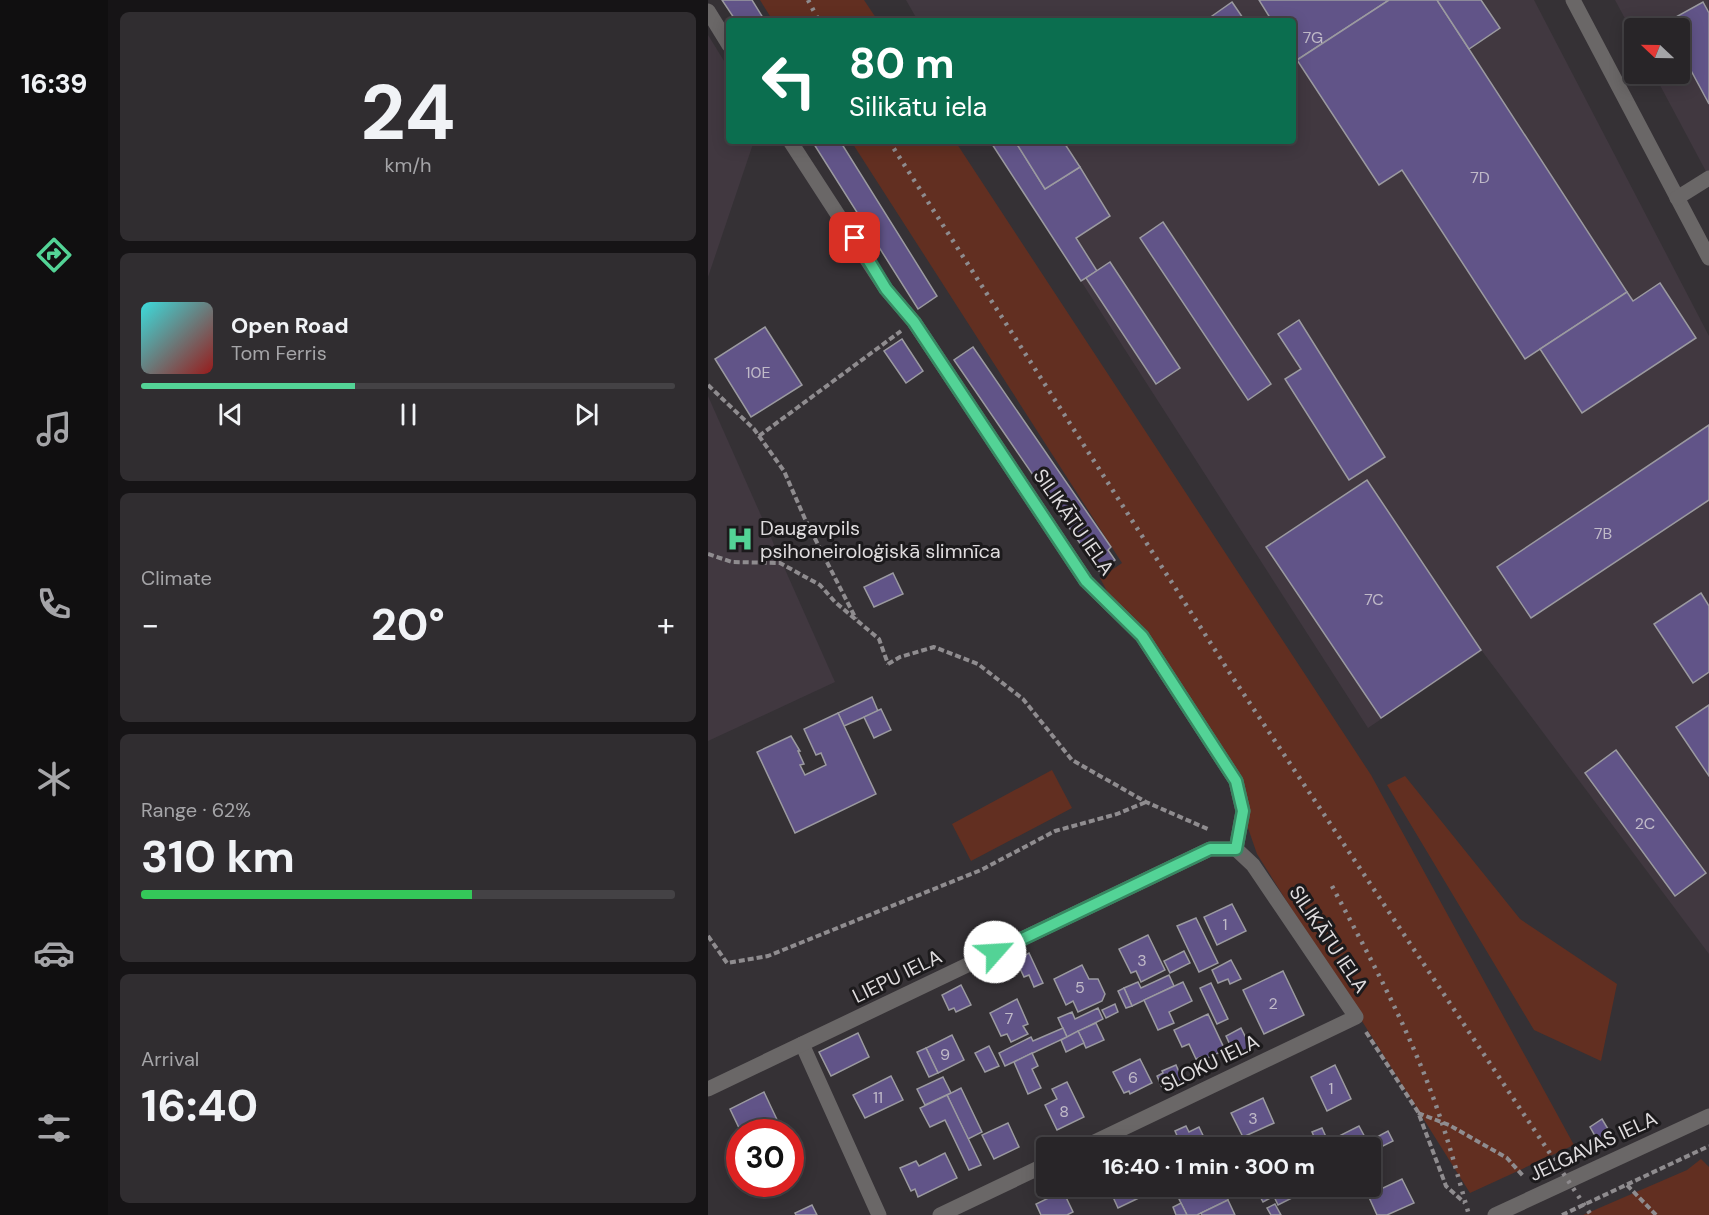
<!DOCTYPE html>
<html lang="en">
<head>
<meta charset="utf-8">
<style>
	body { margin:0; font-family:"DM Sans",sans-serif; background:#302d30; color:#f1f3f6; height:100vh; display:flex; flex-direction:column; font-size:22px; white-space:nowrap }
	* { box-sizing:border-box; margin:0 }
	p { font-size:20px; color:#a5a5a8 }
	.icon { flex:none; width:33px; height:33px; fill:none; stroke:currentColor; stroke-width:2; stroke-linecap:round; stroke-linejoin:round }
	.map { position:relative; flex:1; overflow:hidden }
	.panel { display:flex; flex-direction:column; gap:12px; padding:12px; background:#161416; width:600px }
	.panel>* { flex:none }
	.hud { position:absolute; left:18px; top:18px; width:570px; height:126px; border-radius:6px; box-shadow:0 3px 15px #0003,0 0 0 2px #444245; background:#0b6e4f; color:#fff; overflow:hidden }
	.needle { width:39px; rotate:292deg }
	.controls { position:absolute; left:916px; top:18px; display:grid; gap:12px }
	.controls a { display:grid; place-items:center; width:66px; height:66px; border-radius:6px; background:#282528; box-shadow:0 3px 15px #0003,0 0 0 2px #444245; font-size:30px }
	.speed { position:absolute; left:18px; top:1119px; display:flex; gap:12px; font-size:30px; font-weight:700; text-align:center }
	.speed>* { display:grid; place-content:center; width:78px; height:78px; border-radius:50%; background:#282528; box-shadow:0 3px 15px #0003,0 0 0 2px #444245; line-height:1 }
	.speed .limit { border:9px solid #d22; background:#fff; color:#111 }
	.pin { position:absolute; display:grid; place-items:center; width:51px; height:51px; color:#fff; margin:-26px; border-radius:12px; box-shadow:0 3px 9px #0006 }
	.me { position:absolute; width:66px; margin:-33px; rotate:64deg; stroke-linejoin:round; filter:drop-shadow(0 0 4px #0008) }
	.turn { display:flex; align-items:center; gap:21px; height:126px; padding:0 24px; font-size:27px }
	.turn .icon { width:78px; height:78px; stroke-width:2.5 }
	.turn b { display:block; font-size:42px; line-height:51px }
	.big { font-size:45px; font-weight:700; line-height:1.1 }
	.panel .widget { flex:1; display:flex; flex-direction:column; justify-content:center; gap:9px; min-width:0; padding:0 21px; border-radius:9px; background:#302d30 }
	.panel .dial { align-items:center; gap:0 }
	.dial b { font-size:78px; line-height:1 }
	.song { display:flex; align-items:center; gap:18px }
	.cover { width:72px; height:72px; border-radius:9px; background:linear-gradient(135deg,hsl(180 70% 55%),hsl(0 70% 35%)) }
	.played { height:6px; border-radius:3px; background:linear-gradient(90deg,#53d396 40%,#444245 40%) }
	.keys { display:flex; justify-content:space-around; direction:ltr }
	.heat { display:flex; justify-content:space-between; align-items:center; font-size:33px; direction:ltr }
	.charge { height:9px; border-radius:4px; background:linear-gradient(90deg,#34c759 62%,#444245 0) }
	.trip { position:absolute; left:328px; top:1137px; width:345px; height:60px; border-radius:6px; background:#282528; box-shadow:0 3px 15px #0003,0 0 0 2px #444245; font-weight:700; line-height:60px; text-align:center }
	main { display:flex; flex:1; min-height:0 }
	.dock { display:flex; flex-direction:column; width:108px; justify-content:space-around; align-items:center; background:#100f10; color:#a5a5a8 }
	.dock .icon { width:42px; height:42px }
	.dock .current { color:#53d396 }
	.dock b { font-size:27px; color:#f1f3f6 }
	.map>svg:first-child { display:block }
</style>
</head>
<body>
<main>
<nav class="dock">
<b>16:39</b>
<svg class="icon current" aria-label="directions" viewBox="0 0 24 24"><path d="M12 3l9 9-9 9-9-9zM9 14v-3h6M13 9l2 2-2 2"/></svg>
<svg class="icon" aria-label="music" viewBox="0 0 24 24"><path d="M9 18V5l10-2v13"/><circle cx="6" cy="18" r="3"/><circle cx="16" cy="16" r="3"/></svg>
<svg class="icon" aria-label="phone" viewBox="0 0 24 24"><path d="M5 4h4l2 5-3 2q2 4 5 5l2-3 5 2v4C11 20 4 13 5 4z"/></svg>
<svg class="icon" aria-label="climate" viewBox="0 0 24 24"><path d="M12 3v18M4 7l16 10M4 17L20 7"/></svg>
<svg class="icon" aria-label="car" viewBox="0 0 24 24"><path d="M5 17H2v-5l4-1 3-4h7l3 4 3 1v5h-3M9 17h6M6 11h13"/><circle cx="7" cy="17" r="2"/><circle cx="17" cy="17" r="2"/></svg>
<svg class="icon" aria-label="filters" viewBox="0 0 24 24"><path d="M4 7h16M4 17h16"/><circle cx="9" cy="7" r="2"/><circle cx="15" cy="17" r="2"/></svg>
</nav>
<section class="panel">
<div class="widget dial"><b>24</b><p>km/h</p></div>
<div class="widget">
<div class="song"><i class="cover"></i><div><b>Open Road</b><p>Tom Ferris</p></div></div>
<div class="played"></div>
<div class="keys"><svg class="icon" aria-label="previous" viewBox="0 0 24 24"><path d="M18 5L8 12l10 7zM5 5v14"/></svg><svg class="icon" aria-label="pause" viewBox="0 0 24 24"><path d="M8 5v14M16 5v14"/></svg><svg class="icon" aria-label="next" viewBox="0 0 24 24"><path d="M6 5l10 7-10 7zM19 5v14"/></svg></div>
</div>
<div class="widget"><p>Climate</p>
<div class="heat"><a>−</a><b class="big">20°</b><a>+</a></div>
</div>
<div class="widget"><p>Range · 62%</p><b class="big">310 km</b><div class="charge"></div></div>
<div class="widget"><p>Arrival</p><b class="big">16:40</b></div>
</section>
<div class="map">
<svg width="1001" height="1215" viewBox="0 0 1001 1215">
	<rect width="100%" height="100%" fill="#353135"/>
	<g fill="#413840">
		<polygon points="198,0 826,0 1001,336 1001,954 774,651 660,728 283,141 585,141 585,21 210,21"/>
		<polygon points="907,0 1001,0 1001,177 946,74 972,74 972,28 927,28 927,37"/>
		<polygon points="0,35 21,69 21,141 46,141 0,277"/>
		<polygon points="0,396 127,682 0,741"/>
	</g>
	<g fill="#622f21">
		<polygon points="52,0 156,0 170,21 65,21"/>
		<polygon points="143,141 247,141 663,775 866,1145 762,1193 549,854 540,828 535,781 403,599 392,578 414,563"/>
		<polygon points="344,770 364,808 263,861 244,824"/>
		<polygon points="697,776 812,919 909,984 893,1061 826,1030 679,785"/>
		<polygon points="993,1159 1001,1167 1001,1215 875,1215 979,1170"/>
	</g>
	<g fill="#615488" stroke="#9b9aa0" stroke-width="1.5">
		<polygon points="14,0 44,0 57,21 28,21"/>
		<polygon points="551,0 681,0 589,60 585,53 585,21 564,21"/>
		<polygon points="681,0 729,0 919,292 817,359 694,170 671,185 589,60"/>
		<polygon points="729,0 773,0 792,28 761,49"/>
		<polygon points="524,2 537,21 497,21"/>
		<polygon points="995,2 1001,13 1001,104 972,50 972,28 960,28 957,23"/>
		<polygon points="104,141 132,141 229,296 210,309"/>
		<polygon points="282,141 307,141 337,189 372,167 402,216 368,238 389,271 373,281"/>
		<polygon points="307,141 355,141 372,167 337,189"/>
		<polygon points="455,222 563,384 540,400 432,238"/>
		<polygon points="402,262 472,368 448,384 378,278"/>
		<polygon points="952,283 988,338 874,413 832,349 919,292 925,301"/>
		<polygon points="591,320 677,457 641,480 577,379 593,369 570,334"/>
		<polygon points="57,327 94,385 43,417 7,359"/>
		<polygon points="194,339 215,371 198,383 176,351"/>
		<polygon points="265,347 403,547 400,550 407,560 391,571 246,360"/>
		<polygon points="1001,425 1001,500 823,618 789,567"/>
		<polygon points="659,480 773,650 673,718 558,547"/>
		<polygon points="185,573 195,594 166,607 156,587"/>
		<polygon points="993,593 1001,606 1001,672 985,683 946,624"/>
		<polygon points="164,697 170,711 136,726 130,713"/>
		<polygon points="1001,705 1001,776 968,727"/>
		<polygon points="173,709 183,730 166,738 156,717"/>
		<polygon points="130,713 168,794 87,833 49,752 83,736 92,751 90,751 96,764 92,765 97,775 118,765 113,753 108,755 96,729"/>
		<polygon points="908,750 998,873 967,896 877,773"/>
		<polygon points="524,904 538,931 509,945 496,917"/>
		<polygon points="488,918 510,963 491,972 469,926"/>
		<polygon points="440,935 457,970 433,982 428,971 423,973 411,949"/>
		<polygon points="476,951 482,963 462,973 456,961"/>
		<polygon points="321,953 335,983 326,987 321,975 316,977 308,960"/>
		<polygon points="523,960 533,979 522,984 520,979 510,983 504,970"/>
		<polygon points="374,965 381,979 390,979 397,994 394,1001 370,1012 365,1001 358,1005 346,979"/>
		<polygon points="575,971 596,1015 556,1034 535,990"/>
		<polygon points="461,975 466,986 424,1006 416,988 430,982 433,988"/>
		<polygon points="475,982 484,1001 461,1012 466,1023 450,1030 436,1000"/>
		<polygon points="503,983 520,1019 509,1024 492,988"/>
		<polygon points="253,985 263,1005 248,1012 246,1008 241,1010 234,995"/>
		<polygon points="416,988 424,1006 418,1008 410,991"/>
		<polygon points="309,999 320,1024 315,1026 320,1034 303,1042 299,1034 293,1036 282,1013"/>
		<polygon points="407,1004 410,1012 398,1018 394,1010"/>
		<polygon points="390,1008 395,1019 359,1037 350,1018 364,1012 367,1019"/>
		<polygon points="500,1014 517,1050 495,1060 493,1057 488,1059 481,1044 474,1047 466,1030"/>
		<polygon points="388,1023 396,1040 378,1048 370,1031"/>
		<polygon points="355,1028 359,1037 297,1066 291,1053 323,1037 325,1041"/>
		<polygon points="533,1028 544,1050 528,1058 518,1036"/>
		<polygon points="370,1031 376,1043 358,1052 353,1040"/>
		<polygon points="150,1033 161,1057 123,1076 111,1052"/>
		<polygon points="244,1035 256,1060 230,1073 218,1048"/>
		<polygon points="281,1046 291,1066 277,1072 267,1053"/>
		<polygon points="218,1048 230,1073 221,1077 209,1052"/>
		<polygon points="324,1053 330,1066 324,1069 333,1088 320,1094 306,1062"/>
		<polygon points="432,1059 444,1083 422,1094 421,1091 416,1093 405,1072"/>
		<polygon points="468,1065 475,1081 455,1090 449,1076 455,1073 454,1071"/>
		<polygon points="627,1065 643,1099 619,1111 603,1077"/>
		<polygon points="183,1076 195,1100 157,1118 145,1095"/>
		<polygon points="235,1077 243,1093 217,1105 209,1089"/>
		<polygon points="359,1082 376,1117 349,1130 337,1105 349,1099 344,1089"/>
		<polygon points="253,1088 274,1132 260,1139 239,1095"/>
		<polygon points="56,1092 72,1126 58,1132 33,1132 22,1109"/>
		<polygon points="239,1095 273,1165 261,1170 237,1120 222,1127 212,1108"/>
		<polygon points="555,1098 566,1123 535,1137 523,1113"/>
		<polygon points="894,1119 903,1134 890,1141 882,1127"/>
		<polygon points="300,1123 311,1147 286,1159 274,1135"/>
		<polygon points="478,1126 481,1132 491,1127 501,1148 461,1148 459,1143 470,1138 467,1131"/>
		<polygon points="651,1126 658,1139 636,1148 631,1136"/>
		<polygon points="614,1128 623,1148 611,1148 604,1132"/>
		<polygon points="680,1131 685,1141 669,1149 665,1139"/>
		<polygon points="441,1137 446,1148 428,1148 427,1144"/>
		<polygon points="661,1138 668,1153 663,1156 663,1148 640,1148"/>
		<polygon points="237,1153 249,1178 210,1197 207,1189 203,1191 192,1168 208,1161 211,1166"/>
		<polygon points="694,1179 706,1203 679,1215 669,1215 660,1195"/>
		<polygon points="400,1186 434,1186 437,1195 410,1208"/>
		<polygon points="498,1186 514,1186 520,1200 489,1215 479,1215 471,1199"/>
		<polygon points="528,1186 553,1186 533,1196"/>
		<polygon points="553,1186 561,1186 566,1196 555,1202 548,1189"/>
		<polygon points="561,1186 590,1186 584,1189 588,1196 570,1205"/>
		<polygon points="355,1191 365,1212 359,1215 333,1215 328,1204"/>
		<polygon points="520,1200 527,1215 494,1215 493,1213"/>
		<polygon points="473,1203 479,1215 468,1215 465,1207"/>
		<polygon points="567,1204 573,1215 563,1215 559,1208"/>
		<polygon points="104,1205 109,1215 88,1215 87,1213"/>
	</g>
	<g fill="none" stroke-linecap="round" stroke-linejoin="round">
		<g stroke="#8f8c8f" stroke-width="4" stroke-dasharray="6 3" stroke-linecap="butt">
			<polyline points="0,385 46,429 76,471 97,519 148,619"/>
			<polyline points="51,436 193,331"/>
			<polyline points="0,554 24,562 72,563 112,585 127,602 171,639 180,664"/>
			<polyline points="180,664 192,657 226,647 270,664 315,699 364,760 438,802 502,830"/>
			<polyline points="0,936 19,963 60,956 273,870 347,831 409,814 438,802"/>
			<polyline points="658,1032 710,1112 738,1186 757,1203"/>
			<polyline points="710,1113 741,1125 799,1158 816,1177"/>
			<polyline points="919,1185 948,1215"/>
			<polyline points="854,1215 1001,1146"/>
		</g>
		<g stroke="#6a6767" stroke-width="15">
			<polyline points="865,0 1001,258"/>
			<polyline points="0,11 21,45"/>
			<polyline points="82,141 178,289 206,322 378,581 434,636 528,781 535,811 528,849"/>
			<polyline points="969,198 1001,178"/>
			<polyline points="94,1044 171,1215"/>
			<polyline points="0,1089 502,849 528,849"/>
			<polyline points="374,1148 648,1017 545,865 528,849"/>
			<polyline points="232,1215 339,1164"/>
			<polyline points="787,1215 1001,1116"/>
		</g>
		<g stroke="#8e8b8e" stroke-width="4.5" stroke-dasharray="3 6" stroke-linecap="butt">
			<polyline points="100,0 111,21"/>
			<polyline points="181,141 525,678 883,1215"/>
			<path d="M624,886C665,963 707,1040 734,1123C744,1153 752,1184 761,1215"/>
		</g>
	</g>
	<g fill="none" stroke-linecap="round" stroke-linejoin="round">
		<defs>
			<polyline id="route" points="147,238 178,289 206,322 378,581 434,636 528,781 535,811 528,849 502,849 287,952"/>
		</defs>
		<use href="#route" stroke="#368962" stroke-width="15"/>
		<use href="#route" stroke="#53d396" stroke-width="10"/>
	</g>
	<defs>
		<symbol id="hospital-bare" viewBox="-9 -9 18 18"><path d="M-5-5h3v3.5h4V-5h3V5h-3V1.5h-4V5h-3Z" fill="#53d396" stroke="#1c1a1c" stroke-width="2.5" paint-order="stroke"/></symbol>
	</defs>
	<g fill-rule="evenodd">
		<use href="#hospital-bare" x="13" y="520" width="38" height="38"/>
	</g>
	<g text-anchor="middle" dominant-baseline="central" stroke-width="6" stroke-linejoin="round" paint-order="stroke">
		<g font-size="16" fill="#c0bac8">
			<text x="605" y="37">7G</text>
			<text x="772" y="177">7D</text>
			<text x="50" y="372">10E</text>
			<text x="895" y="533">7B</text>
			<text x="666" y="599">7C</text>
			<text x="937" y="823">2C</text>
			<text x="517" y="924">1</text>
			<text x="434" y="960">3</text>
			<text x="372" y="987">5</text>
			<text x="565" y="1003">2</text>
			<text x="301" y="1018">7</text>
			<text x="237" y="1054">9</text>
			<text x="425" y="1077">6</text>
			<text x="623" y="1088">1</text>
			<text x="170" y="1097">11</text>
			<text x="356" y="1111">8</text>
			<text x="545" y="1118">3</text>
		</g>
		<g font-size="20" fill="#dfdcde" stroke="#1c1a1c">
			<text transform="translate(366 522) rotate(55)">SILIKĀTU IELA</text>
			<text transform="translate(621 939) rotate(56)">SILIKĀTU IELA</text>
			<text transform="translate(189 976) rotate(-26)">LIEPU IELA</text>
			<text transform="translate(502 1063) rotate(-26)">SLOKU IELA</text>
			<text transform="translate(885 1146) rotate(-25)">JELGAVAS IELA</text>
		</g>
		<g font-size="20" fill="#dfdcde" stroke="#1c1a1c" text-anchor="start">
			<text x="52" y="528">Daugavpils<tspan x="52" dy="23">psihoneiroloģiskā slimnīca</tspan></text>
		</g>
	</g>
</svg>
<div class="controls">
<a><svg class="needle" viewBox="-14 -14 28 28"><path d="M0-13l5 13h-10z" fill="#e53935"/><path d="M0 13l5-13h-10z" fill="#a5a5a8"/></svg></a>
</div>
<div class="speed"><div class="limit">30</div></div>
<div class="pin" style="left:147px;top:238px;background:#d93025"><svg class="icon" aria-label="arrive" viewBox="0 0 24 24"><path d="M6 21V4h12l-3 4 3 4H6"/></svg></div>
<svg class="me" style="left:287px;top:952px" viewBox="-20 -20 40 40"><circle r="19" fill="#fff"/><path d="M0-13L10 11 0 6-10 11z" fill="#53d396"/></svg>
<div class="trip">16:40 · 1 min · 300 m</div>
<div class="hud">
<div class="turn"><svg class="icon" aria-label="left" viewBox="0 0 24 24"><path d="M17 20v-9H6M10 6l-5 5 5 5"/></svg><div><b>80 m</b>Silikātu iela</div></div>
</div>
</div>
</main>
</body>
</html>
